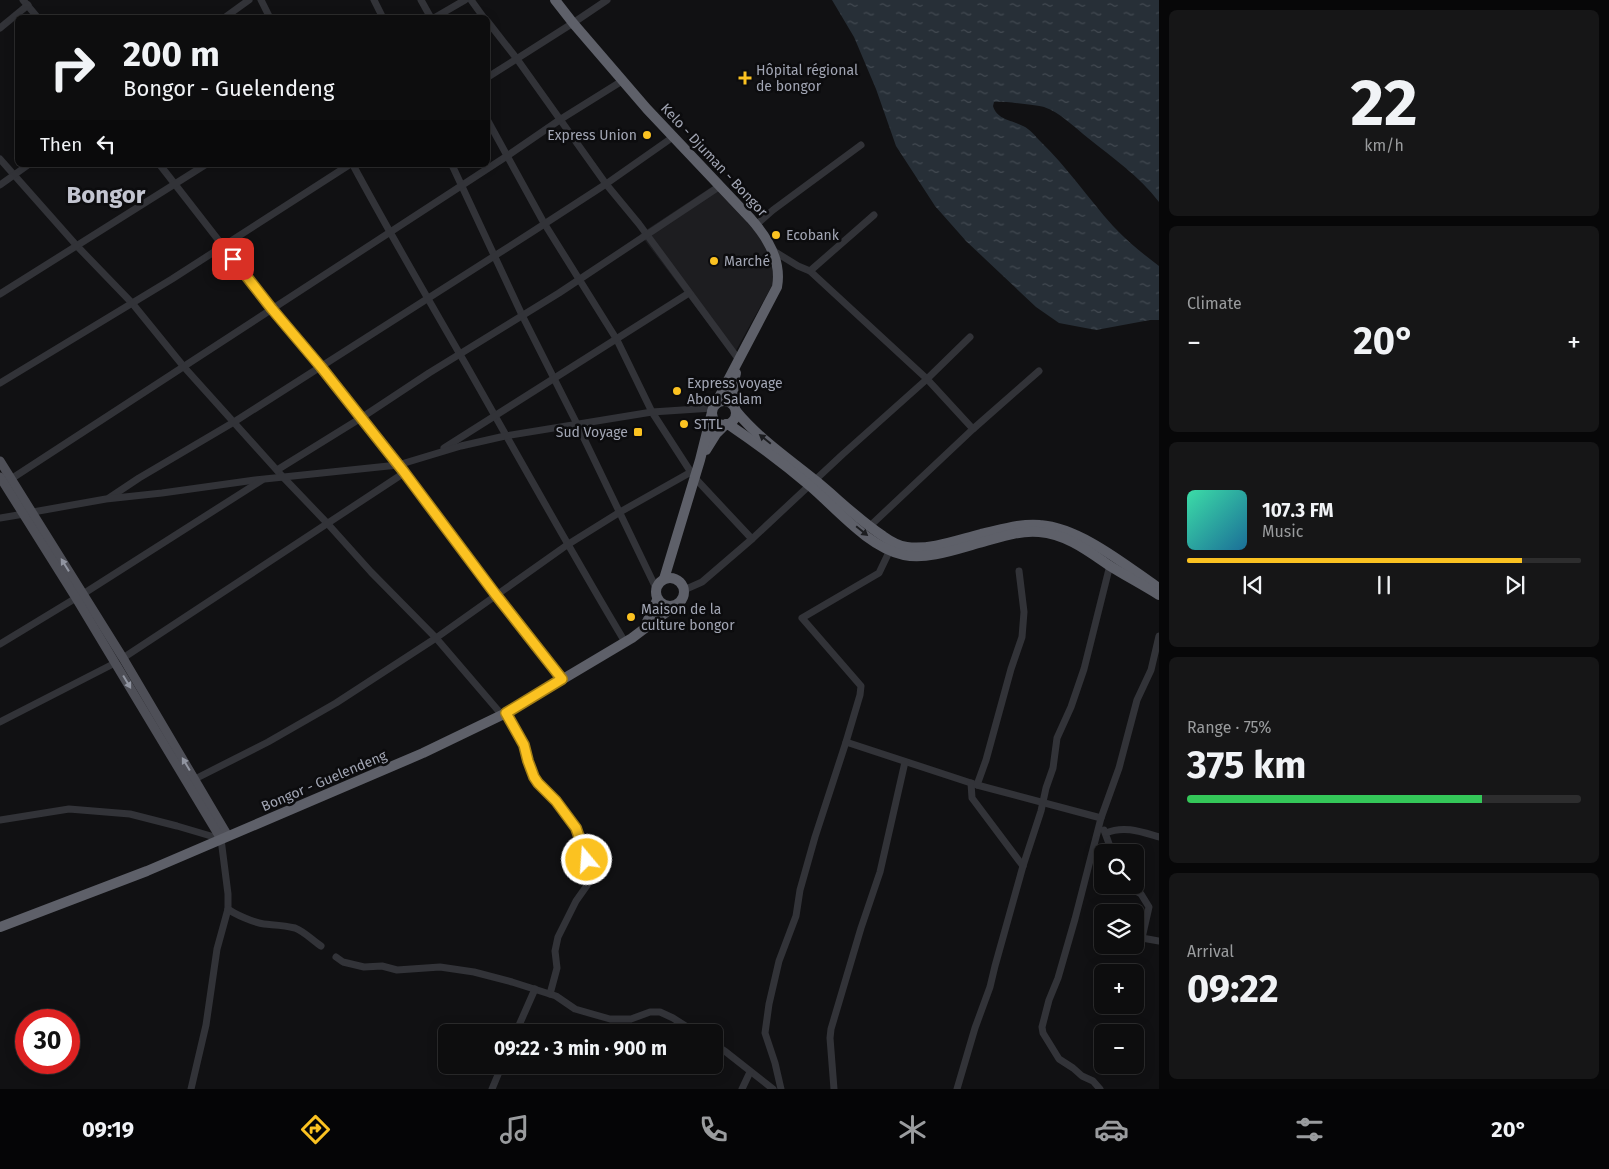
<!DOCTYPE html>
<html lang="en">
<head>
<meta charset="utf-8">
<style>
	body { margin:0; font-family:"Fira Sans",sans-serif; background:#161617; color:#f1f3f6; height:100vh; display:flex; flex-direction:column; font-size:19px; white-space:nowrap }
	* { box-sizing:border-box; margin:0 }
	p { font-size:16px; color:#9a9c9e }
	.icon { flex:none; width:28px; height:28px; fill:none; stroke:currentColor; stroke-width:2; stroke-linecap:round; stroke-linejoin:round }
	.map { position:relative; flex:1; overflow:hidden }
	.panel { display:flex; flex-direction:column; gap:10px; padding:10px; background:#070708; width:450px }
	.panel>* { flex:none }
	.banner { position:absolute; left:15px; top:15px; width:475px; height:152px; border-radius:8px; box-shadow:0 2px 12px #0003,0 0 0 1px #2d2d2e; background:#0d0d0e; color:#f1f3f6; overflow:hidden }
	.buttons { position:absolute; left:1094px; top:844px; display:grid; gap:10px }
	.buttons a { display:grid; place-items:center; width:50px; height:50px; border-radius:8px; background:#0d0d0e; box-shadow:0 2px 12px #0003,0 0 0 1px #2d2d2e; font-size:25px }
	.speed { position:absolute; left:15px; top:1009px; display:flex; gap:10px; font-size:25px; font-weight:700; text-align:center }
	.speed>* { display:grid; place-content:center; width:65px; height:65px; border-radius:50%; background:#0d0d0e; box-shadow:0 2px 12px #0003,0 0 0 1px #2d2d2e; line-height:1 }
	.speed .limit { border:8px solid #d22; background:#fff; color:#111 }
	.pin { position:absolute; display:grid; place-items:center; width:42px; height:42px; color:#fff; margin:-21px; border-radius:10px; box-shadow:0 2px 8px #0006 }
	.me { position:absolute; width:55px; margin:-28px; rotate:342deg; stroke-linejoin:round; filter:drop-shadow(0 0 4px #0008) }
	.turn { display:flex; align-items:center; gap:18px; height:105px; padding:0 25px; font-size:22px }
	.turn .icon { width:65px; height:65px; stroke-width:2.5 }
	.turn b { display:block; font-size:35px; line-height:42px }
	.then { display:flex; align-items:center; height:48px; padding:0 25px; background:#0003; gap:10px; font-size:19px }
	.big { font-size:38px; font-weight:700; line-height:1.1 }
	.panel .tile { flex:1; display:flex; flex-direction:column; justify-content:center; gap:8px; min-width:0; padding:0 18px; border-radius:8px; background:#161617 }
	.panel .dial { align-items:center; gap:0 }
	.dial b { font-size:65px; line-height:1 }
	.song { display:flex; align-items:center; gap:15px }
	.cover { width:60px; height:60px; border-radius:8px; background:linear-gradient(135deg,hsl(160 70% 55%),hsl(200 70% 35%)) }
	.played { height:5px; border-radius:2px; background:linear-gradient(90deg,#fbc221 85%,#2d2d2e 85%) }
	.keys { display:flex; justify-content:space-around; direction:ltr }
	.heat { display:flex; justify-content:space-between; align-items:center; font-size:28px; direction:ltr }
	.charge { height:8px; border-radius:4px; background:linear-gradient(90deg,#34c759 75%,#2d2d2e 0) }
	.trip { position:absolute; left:438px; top:1024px; width:285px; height:50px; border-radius:8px; background:#0d0d0e; box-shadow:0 2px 12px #0003,0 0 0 1px #2d2d2e; font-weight:700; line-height:50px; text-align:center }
	.tabs { display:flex; height:80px; justify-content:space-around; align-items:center; background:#050506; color:#9a9c9e }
	.tabs .icon { width:35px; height:35px }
	.tabs .on { color:#fbc221 }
	.tabs b { font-size:22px; color:#f1f3f6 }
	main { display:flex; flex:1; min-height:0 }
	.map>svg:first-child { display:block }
</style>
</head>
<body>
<main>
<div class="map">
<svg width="1159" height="1089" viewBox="0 0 1159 1089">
	<defs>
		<pattern id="water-ripples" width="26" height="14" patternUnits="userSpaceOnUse" patternTransform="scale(1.25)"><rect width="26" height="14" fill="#272f37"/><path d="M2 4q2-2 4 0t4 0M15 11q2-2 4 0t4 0" fill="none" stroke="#434a52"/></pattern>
	</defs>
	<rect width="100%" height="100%" fill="#111113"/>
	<polygon fill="#1d1d20" points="713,186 758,234 770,256 774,282 733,356 640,234"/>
	<path fill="url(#water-ripples)" d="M832,0H1159V202C1139,176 1113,158 1088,138C1074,127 1061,113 1044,107C1036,105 1002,101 994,102L993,106C997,120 1012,120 1023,126C1030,129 1035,136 1040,141C1067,167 1088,198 1113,226C1127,241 1143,254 1159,266V320H1150L1096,330L1059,323L1036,307L966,241L935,206L896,146L876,89L854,37Z"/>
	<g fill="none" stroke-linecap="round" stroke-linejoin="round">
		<g stroke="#323338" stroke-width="7">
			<polyline points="23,0 38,18"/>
			<polyline points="261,0 270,18"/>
			<polyline points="374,0 383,18"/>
			<polyline points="421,0 431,18"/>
			<polyline points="471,0 484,18"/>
			<polyline points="224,18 249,0"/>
			<polyline points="434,18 465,0"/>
			<polyline points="488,22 517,59 606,184 639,224 739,360"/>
			<polyline points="0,28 28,5"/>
			<polyline points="488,77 573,23 607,0"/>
			<polyline points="488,121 544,223 617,340 652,412 694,477 752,539"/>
			<polyline points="0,159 77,246 132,303 184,367 283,477 327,523 371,572 436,638 502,715"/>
			<polyline points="160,165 272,309 321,367 404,473 496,595 562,679"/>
			<path d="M353,165C389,232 427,297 465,363C518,456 570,550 625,642"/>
			<polyline points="452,165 522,315 577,424 656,588"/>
			<polyline points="0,185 28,165"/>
			<polyline points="756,225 773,210 861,145"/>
			<polyline points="772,250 798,266 810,271 927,379 973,429"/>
			<polyline points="810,271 874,215"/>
			<polyline points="0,294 205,165"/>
			<polyline points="0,383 172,279 349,165"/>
			<polyline points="444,448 689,293"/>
			<polyline points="277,470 361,418 429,373 559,293 720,186"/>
			<polyline points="11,479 507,156 561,119 622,81"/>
			<polyline points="109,498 139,478 234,422 532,232 606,184 673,137"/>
			<polyline points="33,512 106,499 162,493 255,480 398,465 461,446 505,436 652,412 713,408"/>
			<polyline points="0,518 24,514"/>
			<polyline points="870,526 973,429 1039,371"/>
			<polyline points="684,590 702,582 752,539 843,454 927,379 970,337"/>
			<polyline points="83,594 262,480"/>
			<polyline points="0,644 76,598"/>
			<polyline points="123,658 404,473"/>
			<polyline points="506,713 518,732 524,745 528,761 538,783 556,801 576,827 592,873 593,877 576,901 558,937 555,951 557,968 550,994"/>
			<polyline points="0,722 115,663"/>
			<polyline points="846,742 977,785 1101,818"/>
			<polyline points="195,779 268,742 336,703 436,638 567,545 620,512 691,472"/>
			<polyline points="971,783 972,798 1023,866"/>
			<polyline points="977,785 986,760 1011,669 1022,637 1024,612 1019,571"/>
			<polyline points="0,820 69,809 130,814 177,826 221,839 228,894 228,909 217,949 206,1025 191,1089"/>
			<polyline points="1104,830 1112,852"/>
			<path d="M1106,833C1124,825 1142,832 1159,837"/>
			<polyline points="1126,885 1141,894 1149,907 1142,938 1159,941"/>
			<path d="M228,909C234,914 255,923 264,924C274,925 284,925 295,928C305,932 312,940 321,946"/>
			<polyline points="336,957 343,962 364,967 382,966 397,970 440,967 474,972 512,982 556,996 575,1009 610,1019 631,1019 650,1012 660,1012 673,1018 695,1032"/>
			<polyline points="516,1032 535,989"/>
			<polyline points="714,1044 726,1052 773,1089"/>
			<polyline points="492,1089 502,1065"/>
			<polyline points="742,1089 750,1072"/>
			<polyline points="781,1089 775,1063 765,1033 769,1004 779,961 796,916 800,890 815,837 846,742 860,695 861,686 802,618 879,573 890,550"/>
			<polyline points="834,1089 830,1038 831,1029 861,928 880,872 905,762"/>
			<polyline points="957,1089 975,1028 990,987 995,966 1023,866 1041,811 1046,788 1053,768 1057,738 1071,707 1084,669 1110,565"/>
			<polyline points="1100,1089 1093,1081 1082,1076 1073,1068 1059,1059 1043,1033 1042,1027 1049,1000 1058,978 1075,919 1101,818 1119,768 1137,700 1151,670 1159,636"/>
		</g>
		<g stroke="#4e4f57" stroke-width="9">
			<polyline points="0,461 123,658 228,836"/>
			<polyline points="0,477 76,598 221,839"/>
		</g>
		<g stroke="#5e6069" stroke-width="10">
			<path d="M555,0L573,23L647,109L751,219C767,237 782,261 777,287L715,405"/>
			<circle cx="724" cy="413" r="12"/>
			<polyline points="734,405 733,385 736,373"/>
			<path d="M736,411C758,438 789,459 816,481C838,499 859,520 883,536C890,541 898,546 907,547C931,550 957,540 981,534C1000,530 1021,523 1040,525C1080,528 1124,564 1156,586"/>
			<path d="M728,424C756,443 784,464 810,486C837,509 869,548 904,555C927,560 957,549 979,543C998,538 1019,530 1039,532C1066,534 1088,551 1110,566C1126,576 1143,585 1159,595"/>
			<polyline points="706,450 716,434 726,424"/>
			<circle cx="670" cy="592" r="14"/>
			<polyline points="664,579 700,460 712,412"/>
			<polyline points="645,626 657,600"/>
			<polyline points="0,927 147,871 423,753 506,713 632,638 673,607"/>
		</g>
	</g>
	<defs><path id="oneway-solid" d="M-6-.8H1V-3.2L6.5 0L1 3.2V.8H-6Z" transform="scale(1.25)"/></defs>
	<g fill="#1c1d20">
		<use href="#oneway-solid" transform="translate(765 439) rotate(-141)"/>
		<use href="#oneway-solid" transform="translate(862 531) rotate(39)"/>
	</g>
	<g fill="#9195a1">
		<use href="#oneway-solid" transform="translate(65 565) rotate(-122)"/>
		<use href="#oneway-solid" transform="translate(127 682) rotate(59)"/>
		<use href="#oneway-solid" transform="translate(186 764) rotate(-121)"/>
	</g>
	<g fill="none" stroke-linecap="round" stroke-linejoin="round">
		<defs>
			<polyline id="route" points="233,259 272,309 321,367 404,472 496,595 562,679 506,713 524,745 528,761 534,777 538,783 556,801 576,828 587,860"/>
		</defs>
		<use href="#route" stroke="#a37e15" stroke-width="12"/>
		<use href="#route" stroke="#fbc221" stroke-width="9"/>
	</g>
	<g fill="#fbc221" stroke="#0c0c0e" stroke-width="2">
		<path d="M742.5 70.5h5v5h5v5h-5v5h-5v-5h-5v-5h5z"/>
		<circle cx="647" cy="135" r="5"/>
		<circle cx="776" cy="235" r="5"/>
		<circle cx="714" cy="261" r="5"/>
		<circle cx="677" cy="391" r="5"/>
		<circle cx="684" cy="424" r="5"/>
		<rect x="633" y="427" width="10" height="10" rx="2.5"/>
		<circle cx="631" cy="617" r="5"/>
	</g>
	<g text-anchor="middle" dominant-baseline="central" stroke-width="5" stroke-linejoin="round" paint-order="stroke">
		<g font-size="14" fill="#a2a6b4" stroke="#0c0c0e" text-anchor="start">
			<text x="756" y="70">Hôpital régional<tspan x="756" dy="16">de bongor</tspan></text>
			<text x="637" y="135" text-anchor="end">Express Union</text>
			<text x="786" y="235">Ecobank</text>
			<text x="724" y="261">Marché</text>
			<text x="687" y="383">Express voyage<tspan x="687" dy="16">Abou Salam</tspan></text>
			<text x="694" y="424">STTL</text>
			<text x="628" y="432" text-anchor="end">Sud Voyage</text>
			<text x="641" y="609">Maison de la<tspan x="641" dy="16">culture bongor</tspan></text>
		</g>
		<g font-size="14" fill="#a2a6b4" stroke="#0c0c0e">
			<text transform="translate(714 160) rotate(47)">Kelo - Djuman - Bongor</text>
			<text transform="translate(324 781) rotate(-23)">Bongor - Guelendeng</text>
		</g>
		<g font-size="24" font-weight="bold" fill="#c3c5d0" stroke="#0c0c0e">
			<text x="106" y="195">Bongor</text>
		</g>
	</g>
</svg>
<div class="buttons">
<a><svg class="icon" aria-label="search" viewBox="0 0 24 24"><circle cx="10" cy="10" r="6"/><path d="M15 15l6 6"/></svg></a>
<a><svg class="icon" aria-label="layers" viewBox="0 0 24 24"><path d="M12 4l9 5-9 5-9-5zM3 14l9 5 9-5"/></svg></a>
<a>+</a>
<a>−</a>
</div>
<div class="speed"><div class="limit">30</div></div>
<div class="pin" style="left:233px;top:259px;background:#d93025"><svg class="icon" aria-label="arrive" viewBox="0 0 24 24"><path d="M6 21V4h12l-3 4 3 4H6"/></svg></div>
<svg class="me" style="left:587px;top:860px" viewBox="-20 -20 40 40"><circle r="17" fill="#fbc221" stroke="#fff" stroke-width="3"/><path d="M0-11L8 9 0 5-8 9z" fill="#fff"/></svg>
<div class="trip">09:22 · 3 min · 900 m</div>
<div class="banner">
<div class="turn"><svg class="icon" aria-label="right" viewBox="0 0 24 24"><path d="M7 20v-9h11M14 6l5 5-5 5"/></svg><div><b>200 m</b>Bongor - Guelendeng</div></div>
<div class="then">Then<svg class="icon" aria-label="left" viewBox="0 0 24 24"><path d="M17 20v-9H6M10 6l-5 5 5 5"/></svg></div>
</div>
</div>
<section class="panel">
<div class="tile dial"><b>22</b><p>km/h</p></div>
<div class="tile"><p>Climate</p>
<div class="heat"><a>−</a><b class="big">20°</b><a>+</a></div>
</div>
<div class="tile">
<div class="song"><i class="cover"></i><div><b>107.3 FM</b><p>Music</p></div></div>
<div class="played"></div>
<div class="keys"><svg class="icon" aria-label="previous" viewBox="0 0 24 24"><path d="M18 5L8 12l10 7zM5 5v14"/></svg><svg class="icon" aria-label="pause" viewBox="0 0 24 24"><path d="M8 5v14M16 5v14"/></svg><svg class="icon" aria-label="next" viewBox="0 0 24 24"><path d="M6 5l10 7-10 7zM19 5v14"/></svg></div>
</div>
<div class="tile"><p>Range · 75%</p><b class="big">375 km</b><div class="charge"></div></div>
<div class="tile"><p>Arrival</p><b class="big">09:22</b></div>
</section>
</main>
<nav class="tabs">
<b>09:19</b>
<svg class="icon on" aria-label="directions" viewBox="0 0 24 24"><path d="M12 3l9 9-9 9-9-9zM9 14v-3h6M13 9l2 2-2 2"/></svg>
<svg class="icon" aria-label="music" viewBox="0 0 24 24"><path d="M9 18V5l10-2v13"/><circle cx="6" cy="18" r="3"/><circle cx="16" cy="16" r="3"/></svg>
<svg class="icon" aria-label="phone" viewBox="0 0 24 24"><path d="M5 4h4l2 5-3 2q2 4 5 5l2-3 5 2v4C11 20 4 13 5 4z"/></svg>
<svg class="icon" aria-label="climate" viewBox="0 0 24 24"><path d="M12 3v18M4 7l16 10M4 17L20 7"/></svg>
<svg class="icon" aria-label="car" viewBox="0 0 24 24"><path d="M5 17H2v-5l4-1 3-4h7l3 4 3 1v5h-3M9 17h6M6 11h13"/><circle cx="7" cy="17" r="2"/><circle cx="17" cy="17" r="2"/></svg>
<svg class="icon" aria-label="filters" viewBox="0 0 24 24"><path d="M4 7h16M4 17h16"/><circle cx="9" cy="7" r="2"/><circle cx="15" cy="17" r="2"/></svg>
<b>20°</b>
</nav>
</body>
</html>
